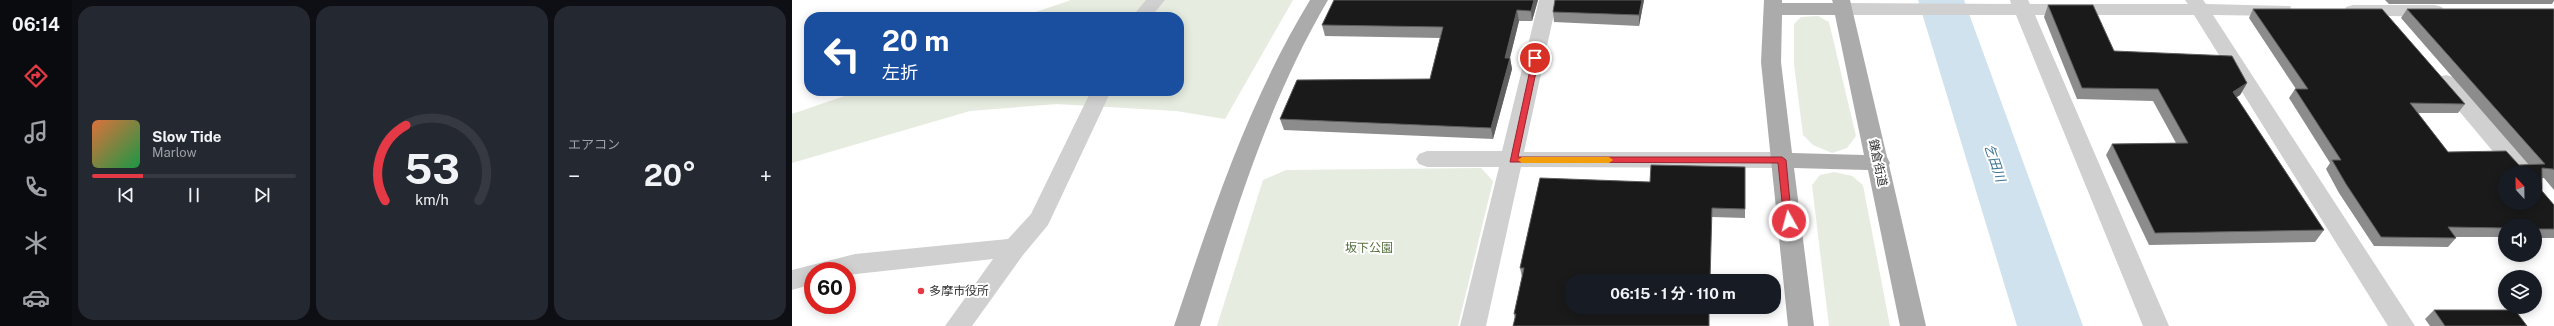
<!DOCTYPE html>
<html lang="ja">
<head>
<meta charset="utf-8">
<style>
	body { margin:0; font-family:"Public Sans","Noto Sans JP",sans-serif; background:#242831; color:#f1f3f6; height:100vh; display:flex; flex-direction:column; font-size:15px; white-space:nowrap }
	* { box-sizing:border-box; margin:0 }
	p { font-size:13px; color:#9ea1a6 }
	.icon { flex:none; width:22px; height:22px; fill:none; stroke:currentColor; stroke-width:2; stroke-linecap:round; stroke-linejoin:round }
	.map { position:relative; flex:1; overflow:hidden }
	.side { display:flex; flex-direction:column; gap:6px; padding:6px; background:#0d0f14; width:720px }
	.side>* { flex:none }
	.guide { position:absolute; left:12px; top:12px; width:380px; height:84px; border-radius:16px; box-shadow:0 2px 10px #0003; background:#1a4fa0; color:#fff; overflow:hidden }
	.needle { width:26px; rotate:338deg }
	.controls { position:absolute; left:1706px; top:166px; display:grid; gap:8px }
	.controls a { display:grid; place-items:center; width:44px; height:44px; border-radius:50%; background:#171b24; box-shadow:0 2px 10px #0003; font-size:20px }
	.speed { position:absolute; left:12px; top:262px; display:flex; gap:8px; font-size:20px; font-weight:700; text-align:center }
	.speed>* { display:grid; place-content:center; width:52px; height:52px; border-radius:50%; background:#171b24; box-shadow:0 2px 10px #0003; line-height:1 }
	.speed .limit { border:6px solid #d22; background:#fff; color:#111 }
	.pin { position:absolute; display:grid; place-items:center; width:34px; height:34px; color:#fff; margin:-17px; border:2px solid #fff; border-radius:50%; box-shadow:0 1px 4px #0007 }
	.me { position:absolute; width:44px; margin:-22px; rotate:353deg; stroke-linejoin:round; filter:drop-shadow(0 0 3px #0008) }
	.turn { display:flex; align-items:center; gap:14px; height:84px; padding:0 12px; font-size:18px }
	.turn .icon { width:52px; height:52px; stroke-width:2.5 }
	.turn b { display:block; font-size:28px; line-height:34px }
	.big { font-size:30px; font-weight:700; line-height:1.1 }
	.side .card { flex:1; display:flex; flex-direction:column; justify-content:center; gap:6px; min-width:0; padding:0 14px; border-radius:16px; background:#242831 }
	.side .dial { align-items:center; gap:0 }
	.dial svg { height:104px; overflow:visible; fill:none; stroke:#363941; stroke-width:7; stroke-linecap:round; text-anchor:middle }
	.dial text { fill:#f1f3f6; stroke:none }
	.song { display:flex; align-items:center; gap:12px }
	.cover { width:48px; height:48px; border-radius:6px; background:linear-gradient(135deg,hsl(20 70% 55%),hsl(140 70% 35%)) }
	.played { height:4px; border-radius:2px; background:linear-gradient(90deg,#e63946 25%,#363941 25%) }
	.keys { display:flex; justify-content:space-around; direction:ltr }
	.heat { display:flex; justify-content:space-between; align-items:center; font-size:22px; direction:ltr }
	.side .tiles { flex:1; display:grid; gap:6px; grid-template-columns:repeat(3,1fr) }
	.trip { position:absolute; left:773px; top:274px; width:216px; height:40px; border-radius:16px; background:#171b24; box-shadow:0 2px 10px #0003; font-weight:700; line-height:40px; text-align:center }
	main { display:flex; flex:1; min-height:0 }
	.menu { display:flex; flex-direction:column; width:72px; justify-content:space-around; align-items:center; background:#090b0e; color:#9ea1a6 }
	.menu .icon { width:28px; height:28px }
	.menu .active { color:#e63946 }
	.menu b { font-size:18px; color:#f1f3f6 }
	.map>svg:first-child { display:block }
</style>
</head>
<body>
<main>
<nav class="menu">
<b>06:14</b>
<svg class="icon active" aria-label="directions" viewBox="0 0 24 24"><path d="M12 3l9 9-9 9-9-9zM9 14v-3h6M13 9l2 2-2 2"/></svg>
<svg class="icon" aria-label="music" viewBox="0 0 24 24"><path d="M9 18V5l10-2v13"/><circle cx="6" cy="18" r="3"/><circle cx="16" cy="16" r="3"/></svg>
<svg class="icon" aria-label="phone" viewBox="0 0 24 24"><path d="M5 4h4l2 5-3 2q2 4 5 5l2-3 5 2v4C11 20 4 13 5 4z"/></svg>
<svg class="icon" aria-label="climate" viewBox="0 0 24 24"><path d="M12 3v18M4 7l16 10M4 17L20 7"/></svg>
<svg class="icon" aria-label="car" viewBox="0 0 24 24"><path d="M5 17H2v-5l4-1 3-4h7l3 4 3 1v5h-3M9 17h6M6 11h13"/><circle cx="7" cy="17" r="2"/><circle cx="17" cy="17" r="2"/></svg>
</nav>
<section class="side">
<div class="tiles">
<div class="card">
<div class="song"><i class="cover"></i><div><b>Slow Tide</b><p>Marlow</p></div></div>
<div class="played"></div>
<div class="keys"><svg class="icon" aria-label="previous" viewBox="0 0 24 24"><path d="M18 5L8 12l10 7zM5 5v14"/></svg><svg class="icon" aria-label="pause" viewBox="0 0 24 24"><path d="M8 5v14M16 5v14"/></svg><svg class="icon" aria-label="next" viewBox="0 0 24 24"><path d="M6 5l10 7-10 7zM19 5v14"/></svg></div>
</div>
<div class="card dial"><svg viewBox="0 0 100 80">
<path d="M14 69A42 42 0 1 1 86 69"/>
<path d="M14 69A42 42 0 0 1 30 11" stroke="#e63946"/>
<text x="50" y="56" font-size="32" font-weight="700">53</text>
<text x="50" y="72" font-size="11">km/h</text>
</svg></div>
<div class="card"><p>エアコン</p>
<div class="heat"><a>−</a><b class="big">20°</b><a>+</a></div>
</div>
</div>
</section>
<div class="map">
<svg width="1762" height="326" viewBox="0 0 1762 326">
	<rect width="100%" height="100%" fill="#fff"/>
	<g fill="#e6ecdf">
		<polygon points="279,0 501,0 433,119 384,111 265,104 178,111 0,163 0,114 67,91 387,91 387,17 229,17"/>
		<polygon points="1026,16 1037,22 1064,136 1055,148 1040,153 1021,145 1011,135 1002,64 1002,24 1009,17"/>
		<polygon points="689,168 701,181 666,326 425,326 471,180 494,170"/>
		<polygon points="1042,172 1060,176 1071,185 1098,326 1037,326 1020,185 1028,175"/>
	</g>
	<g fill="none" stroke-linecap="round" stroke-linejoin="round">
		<polygon fill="#cfe2ee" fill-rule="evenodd" points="1126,0 1172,0 1291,326 1225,326"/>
		<g fill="#d0d0d0" fill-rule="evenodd">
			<polygon points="354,0 373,0 359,17 340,17"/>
			<polygon points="747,0 765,0 732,152 990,152 998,155 1001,160 998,165 990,168 729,167 694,326 668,326 707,167 635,167 627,164 624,159 627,154 635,151 710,151"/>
			<polygon points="1218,0 1236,0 1238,4 1396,4 1393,0 1411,0 1414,4 1498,6 1500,10 1498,14 1491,16 1421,15 1623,326 1596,326 1402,15 1243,15 1377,326 1351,326 1224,15 1052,15 1045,13 1043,9 1045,5 1052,3 1219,4"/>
			<polygon points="1561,5 1643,5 1650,7 1652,11 1650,15 1643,17 1554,15 1552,11 1554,7"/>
			<polygon points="1654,75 1661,77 1740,167 1743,173 1719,173 1647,87 1644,82 1647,77"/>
			<polygon points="299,91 319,91 256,225 231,255 180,326 153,326 201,259 55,275 55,271 21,271 21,284 0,290 0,270 63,254 216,239 239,214"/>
		</g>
		<g fill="#ababab" fill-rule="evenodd">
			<path d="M518,0H536C476,102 443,213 408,326H382C420,213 456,102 518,0Z"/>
			<path d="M972,0H990V3H1041L1040,0H1058L1095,157L1098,163L1097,165L1134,326H1108L1076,170L1002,168L1022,326H996L969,62ZM990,15H1043L1072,155L1000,153L989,62Z"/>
		</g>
	</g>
	<g fill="#8c8c8c">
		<polygon points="746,0 740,21 727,21 718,58 720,69 701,139 492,130 488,119 638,79 648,38 533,36 530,25"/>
		<polygon points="763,0 852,0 847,26 762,22 761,12"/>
		<polygon points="1593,0 1762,0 1762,1 1760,4 1597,4"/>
		<polygon points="1256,5 1322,51 1455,83 1448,95 1444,97 1532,230 1523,242 1357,245 1314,155 1320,144 1384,143 1361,101 1285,99 1252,17"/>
		<polygon points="1461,9 1673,104 1666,113 1626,113 1656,152 1727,165 1737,165 1609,18 1615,9 1762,9 1762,190 1752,178 1750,178 1750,191 1762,205 1762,238 1743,238 1743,225 1713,225 1713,237 1663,237 1664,238 1656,247 1582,246 1547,193 1534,169 1538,163 1497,98 1503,89 1504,89 1457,18"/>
		<polygon points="748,178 953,209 953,218 920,217 723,319 722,314 730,277 728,268"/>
		<polygon points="1642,310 1735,326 1638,326 1633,319"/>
	</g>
	<g fill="#5f5f5f">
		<polygon points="742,0 746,0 740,21 739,11"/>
		<polygon points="850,0 852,0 847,26 847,15"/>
		<polygon points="725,10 727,21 715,69 713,58"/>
		<polygon points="718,58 720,69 701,139 699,128"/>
		<polygon points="1455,83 1448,95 1435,104 1441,92"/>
	</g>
	<g fill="#1a1a1a" stroke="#5f5f5f" fill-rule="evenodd">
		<polygon points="542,0 742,0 739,11 725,10 713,58 718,58 699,128 488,119 505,80 638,79 651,27 530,25"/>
		<polygon points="763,0 850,0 847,15 761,12"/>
		<polygon points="1256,5 1301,5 1322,51 1440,56 1455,83 1441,92 1532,230 1363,233 1320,144 1396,143 1366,89 1290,88"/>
		<path d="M1461,9H1590L1673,104L1618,103L1656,152L1714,151L1727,165L1753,164L1615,9H1762V170L1761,169L1750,168V191L1762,205V229H1743V225H1713V228L1656,227L1664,238L1589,237L1554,184L1540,160H1549L1503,89H1516ZM1713,173H1743V203H1713Z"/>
		<polygon points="859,165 953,167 953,209 920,208 918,281 780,281 780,307 917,307 917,326 721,326 724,314 722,314 732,268 728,268 748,178 858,182"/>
		<polygon points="1642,310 1723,310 1735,326 1653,326"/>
	</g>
	<polygon fill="#e63946" stroke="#96252e" points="741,56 747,58 726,157 990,157 994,160 1000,223 993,223 992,221 986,163 718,162"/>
	<polygon fill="#f59e0b" points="730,157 817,157 821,160 817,163 730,163 726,160"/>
	<circle fill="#e63946" stroke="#fff" stroke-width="1.5" cx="129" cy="291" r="4"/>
	<g text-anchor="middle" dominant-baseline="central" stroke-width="4" stroke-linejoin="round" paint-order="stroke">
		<g font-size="12" fill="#333" stroke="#fff">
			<text transform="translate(1086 163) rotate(78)">鎌倉街道</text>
		</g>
		<g font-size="12" fill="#56703f" stroke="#fff">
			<text x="577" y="248">坂下公園</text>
		</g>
		<g font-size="12" fill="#333" stroke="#fff" text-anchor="start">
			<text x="137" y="291">多摩市役所</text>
		</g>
		<g font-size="13" font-style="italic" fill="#3f7597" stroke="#fff">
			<text transform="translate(1203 163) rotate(71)">乞田川</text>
		</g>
	</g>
</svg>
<div class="controls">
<a><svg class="needle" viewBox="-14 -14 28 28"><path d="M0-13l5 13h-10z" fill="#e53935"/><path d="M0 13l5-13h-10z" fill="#9ea1a6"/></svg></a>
<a><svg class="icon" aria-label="sound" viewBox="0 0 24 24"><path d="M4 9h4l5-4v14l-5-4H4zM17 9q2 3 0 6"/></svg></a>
<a><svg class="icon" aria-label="layers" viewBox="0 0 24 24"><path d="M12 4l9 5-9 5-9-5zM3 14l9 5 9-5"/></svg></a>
</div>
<div class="speed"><div class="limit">60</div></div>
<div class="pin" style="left:743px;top:58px;background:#d93025"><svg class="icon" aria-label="arrive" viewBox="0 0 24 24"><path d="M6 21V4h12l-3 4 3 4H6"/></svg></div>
<svg class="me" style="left:997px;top:221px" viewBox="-20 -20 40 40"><circle r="17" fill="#e63946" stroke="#fff" stroke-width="3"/><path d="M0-11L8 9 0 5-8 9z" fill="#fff"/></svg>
<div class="trip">06:15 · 1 分 · 110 m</div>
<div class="guide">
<div class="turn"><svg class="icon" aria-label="left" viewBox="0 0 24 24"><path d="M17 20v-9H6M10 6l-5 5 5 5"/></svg><div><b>20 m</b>左折</div></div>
</div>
</div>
</main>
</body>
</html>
